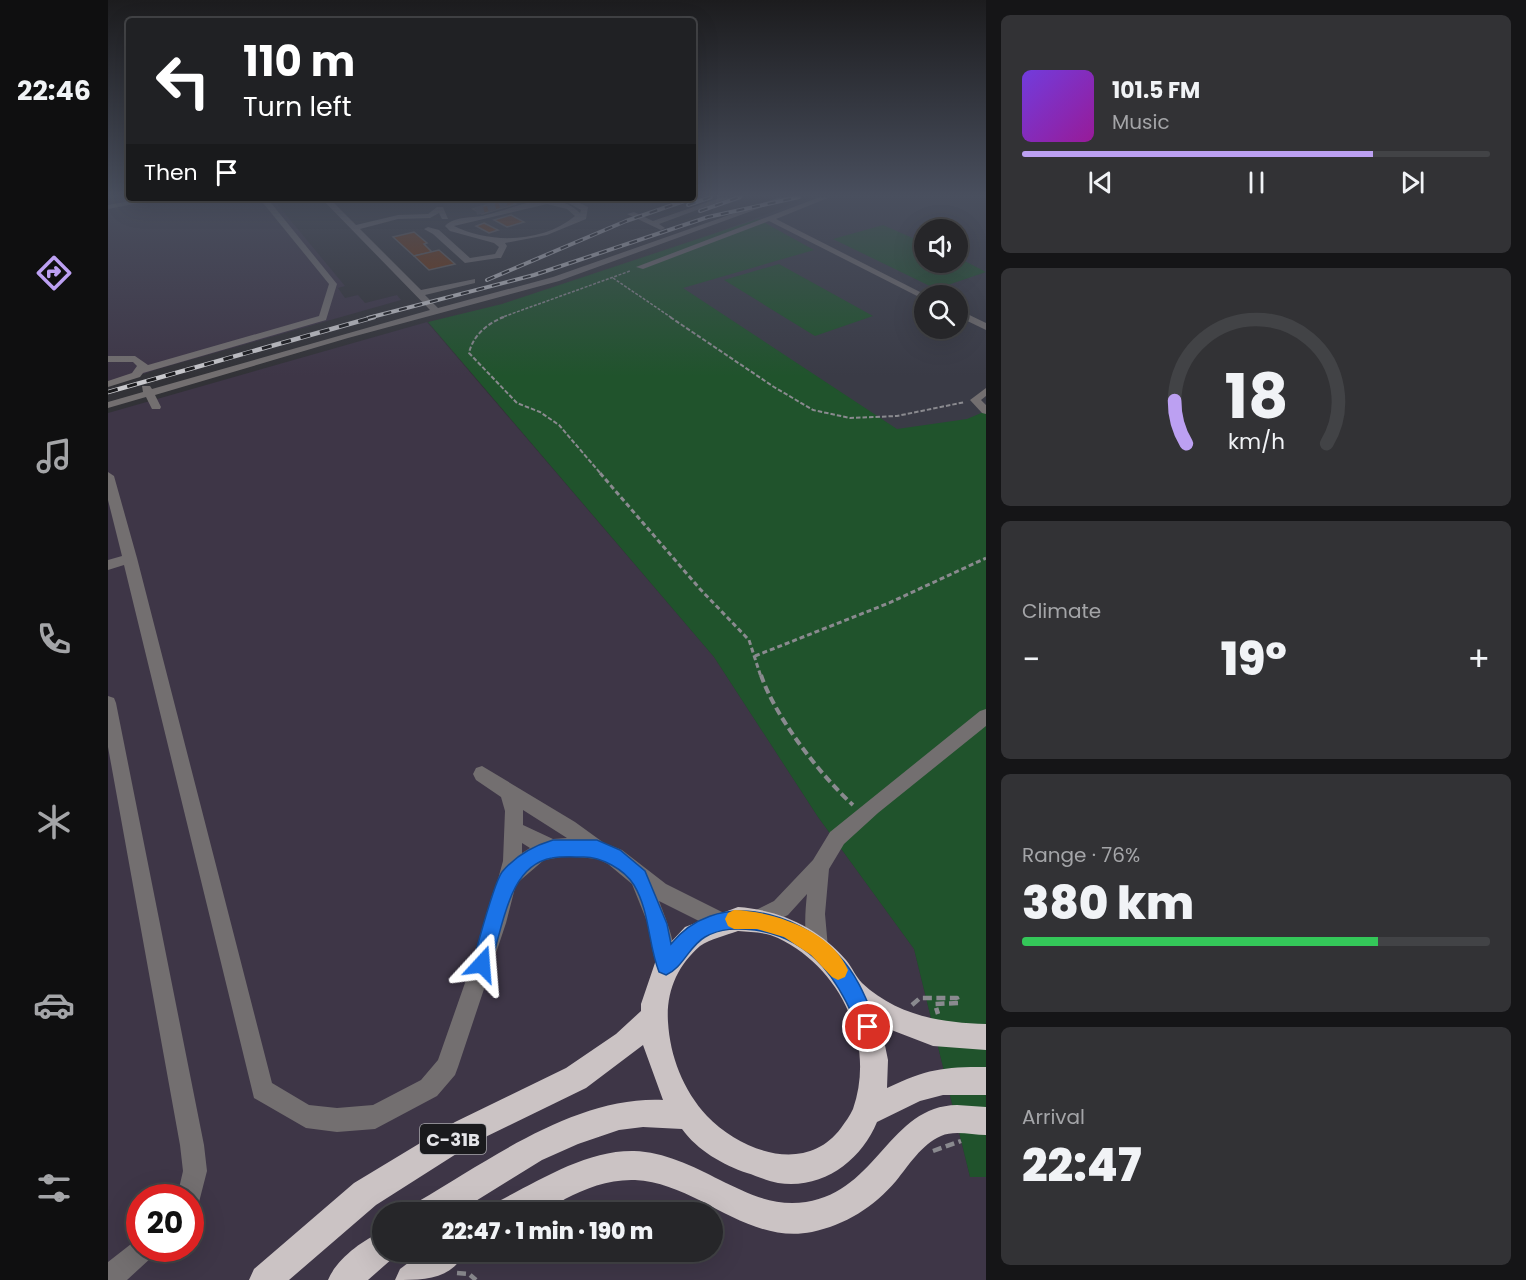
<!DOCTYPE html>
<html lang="en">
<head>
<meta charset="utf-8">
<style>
	body { margin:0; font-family:Poppins,sans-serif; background:#323235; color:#f1f3f6; height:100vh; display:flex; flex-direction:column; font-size:22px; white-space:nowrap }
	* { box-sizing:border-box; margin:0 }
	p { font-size:20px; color:#a4a5a8 }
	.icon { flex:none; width:33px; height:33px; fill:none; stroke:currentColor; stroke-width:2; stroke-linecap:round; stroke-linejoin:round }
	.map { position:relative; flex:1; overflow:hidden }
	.panel { display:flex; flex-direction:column; gap:15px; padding:15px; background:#151517; width:540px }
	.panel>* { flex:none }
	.top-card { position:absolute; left:18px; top:18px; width:570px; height:183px; border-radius:6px; box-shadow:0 6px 24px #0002,0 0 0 2px #424346; background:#202124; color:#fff; overflow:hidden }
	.tools { position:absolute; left:806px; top:219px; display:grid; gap:12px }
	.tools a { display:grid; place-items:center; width:54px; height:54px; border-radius:50%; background:#262629; box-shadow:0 6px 24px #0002,0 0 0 2px #424346; font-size:30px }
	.speed { position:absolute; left:18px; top:1184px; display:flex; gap:12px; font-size:30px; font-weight:700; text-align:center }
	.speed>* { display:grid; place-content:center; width:78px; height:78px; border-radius:50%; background:#262629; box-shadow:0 6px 24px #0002,0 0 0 2px #424346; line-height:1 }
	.speed .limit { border:9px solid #d22; background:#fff; color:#111 }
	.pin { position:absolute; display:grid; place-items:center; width:51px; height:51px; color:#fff; margin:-26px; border:3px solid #fff; border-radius:50%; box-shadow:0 2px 6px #0007 }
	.me { position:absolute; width:66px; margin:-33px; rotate:19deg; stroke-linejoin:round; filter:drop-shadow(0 0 4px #0008) }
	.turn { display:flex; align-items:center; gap:21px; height:126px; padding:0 18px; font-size:27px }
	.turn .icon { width:78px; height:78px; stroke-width:2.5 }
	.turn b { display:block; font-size:42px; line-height:51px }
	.then { display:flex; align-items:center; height:57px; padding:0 18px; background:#0003; gap:12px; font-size:22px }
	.big { font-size:45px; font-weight:800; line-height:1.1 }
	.panel .tile { flex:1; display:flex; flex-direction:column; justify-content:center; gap:9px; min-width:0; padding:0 21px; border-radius:9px; background:#323235 }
	.panel .dial { align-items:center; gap:0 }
	.dial svg { height:156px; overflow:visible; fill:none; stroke:#424346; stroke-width:7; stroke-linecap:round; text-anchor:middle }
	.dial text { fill:#f1f3f6; stroke:none }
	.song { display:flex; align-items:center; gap:18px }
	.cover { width:72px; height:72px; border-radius:9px; background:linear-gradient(135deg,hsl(260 70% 55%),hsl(300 70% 35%)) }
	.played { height:6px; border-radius:3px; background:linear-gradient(90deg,#bca0f2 75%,#424346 75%) }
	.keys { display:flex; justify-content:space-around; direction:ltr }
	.heat { display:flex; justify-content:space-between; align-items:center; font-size:33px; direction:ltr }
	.charge { height:9px; border-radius:4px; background:linear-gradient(90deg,#34c759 76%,#424346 0) }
	.trip { position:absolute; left:264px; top:1202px; width:351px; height:60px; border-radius:30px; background:#262629; box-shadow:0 6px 24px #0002,0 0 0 2px #424346; font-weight:800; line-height:60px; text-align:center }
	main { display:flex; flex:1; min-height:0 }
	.menu { display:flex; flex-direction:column; width:108px; justify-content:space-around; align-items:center; background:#0f0f10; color:#a4a5a8 }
	.menu .icon { width:42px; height:42px }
	.menu .current { color:#bca0f2 }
	.menu b { font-size:27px; color:#f1f3f6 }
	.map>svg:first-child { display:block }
</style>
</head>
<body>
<main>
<nav class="menu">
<b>22:46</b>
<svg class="icon current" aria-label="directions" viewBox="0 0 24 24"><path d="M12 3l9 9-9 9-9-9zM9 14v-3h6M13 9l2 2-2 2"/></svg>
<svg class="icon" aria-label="music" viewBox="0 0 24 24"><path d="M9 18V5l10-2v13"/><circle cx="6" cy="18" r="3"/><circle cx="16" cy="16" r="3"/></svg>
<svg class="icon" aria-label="phone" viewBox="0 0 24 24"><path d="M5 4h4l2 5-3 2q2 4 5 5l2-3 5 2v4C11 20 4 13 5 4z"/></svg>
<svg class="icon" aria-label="climate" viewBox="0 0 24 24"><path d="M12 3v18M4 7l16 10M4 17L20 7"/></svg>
<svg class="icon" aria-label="car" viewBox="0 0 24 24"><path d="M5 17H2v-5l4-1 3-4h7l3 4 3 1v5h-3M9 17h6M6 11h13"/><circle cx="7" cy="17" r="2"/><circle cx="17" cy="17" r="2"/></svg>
<svg class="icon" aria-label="filters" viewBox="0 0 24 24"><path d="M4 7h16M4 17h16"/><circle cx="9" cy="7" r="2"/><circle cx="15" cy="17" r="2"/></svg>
</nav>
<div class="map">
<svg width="878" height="1280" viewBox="0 0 878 1280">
	<rect width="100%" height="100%" fill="#323237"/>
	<g fill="#3e3647" fill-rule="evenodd">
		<polygon points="15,197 164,198 237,286 230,288 237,298 250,295 257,303 289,295 293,300 50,369 0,386 0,200"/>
		<path d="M319,322L606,657L710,817L806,949L862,1177H878V1280H0V413ZM32,1197H82V1248H32ZM274,1212H604V1251H274Z"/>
	</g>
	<path fill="#3a3b46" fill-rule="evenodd" d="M704,197H878V994L618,649L336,335ZM816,230H849V262H816ZM816,296H849V328H816Z"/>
	<g fill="#20532c">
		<polygon points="650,219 706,250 575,288 789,429 859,419 878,411 878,1177 862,1177 806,949 710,817 606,657 320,322 394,304"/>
		<polygon points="775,225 816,243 816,262 849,262 849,257 878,272 828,289 725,239"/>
		<polygon points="671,264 765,316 707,336 616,280"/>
	</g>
	<g fill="#723005" stroke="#625c59" stroke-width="1.5">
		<polygon points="399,199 408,204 374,214 365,209"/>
		<polygon points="403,215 416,222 399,227 386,220"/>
		<polygon points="376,223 390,230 381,233 368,226"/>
		<polygon points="306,232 319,243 316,244 324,252 306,256 285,237"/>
		<polygon points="331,250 347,264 321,270 306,256"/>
	</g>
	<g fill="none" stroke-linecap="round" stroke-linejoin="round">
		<polyline stroke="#4d4d52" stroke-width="8" stroke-dasharray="8 4" stroke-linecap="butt" points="368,211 403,201"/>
		<g stroke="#8a8a8f" stroke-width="1.5" stroke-dasharray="3 1.5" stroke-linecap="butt">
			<polyline points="505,278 564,318"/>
			<polyline points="392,318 522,271"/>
		</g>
		<g stroke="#8a8a8f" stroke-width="2" stroke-dasharray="4.5 2" stroke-linecap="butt">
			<path d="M396,317C380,323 365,335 361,353L409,403L432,412L451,425L493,474"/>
			<polyline points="562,317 666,387 705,410 742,418 789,416 857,402"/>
		</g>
		<g stroke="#8a8a8f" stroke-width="3" stroke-dasharray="5 3" stroke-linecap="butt">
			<polyline points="492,473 592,589 641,640 653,677"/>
			<polyline points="647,656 781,603 878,558"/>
		</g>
		<path stroke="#8a8a8f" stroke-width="4" stroke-dasharray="8 4" stroke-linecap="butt" d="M653,675C667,717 713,776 745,805"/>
		<g stroke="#8a8a8f" stroke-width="4.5" stroke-dasharray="9 4.5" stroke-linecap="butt">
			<polyline points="804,1005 812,998 849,998 851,1003 827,1004 830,1014"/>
			<polyline points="825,1151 853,1141"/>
			<polyline points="349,1273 361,1274 368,1280"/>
		</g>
		<g fill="#736f70" fill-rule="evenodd">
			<polygon points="614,197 624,197 551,224 557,228 553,230 519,214 526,212 545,221"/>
			<polygon points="672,197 682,197 451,281 240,338 47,395 53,407 52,409 44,409 38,397 0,408 0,402 35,392 34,386 42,386 44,389 322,310 213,198 221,198 248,225 290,215 320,214 329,207 335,207 340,219 334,219 331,213 322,218 290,219 252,229 313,290 367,279 367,283 317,295 330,308 445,277"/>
			<polygon points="712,197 722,197 668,219 820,296 813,298 661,221 535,269 528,267"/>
			<polygon points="39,198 56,198 0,209 0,205"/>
			<polygon points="151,198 159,198 229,284 218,320 35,373 32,377 0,387 0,381 24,373 29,366 25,362 0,362 0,356 27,356 40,365 211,316 221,284"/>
			<path d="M452,198H461L480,207L478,219L439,235L397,243L399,246L393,258H390L357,263L325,234L316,229L320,227L331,230L362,258L387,254L391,247L386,243L342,231L337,226C348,215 364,219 378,215C409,208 445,187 472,213L473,210ZM439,204L459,209L467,216C435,243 382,244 346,226Z"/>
			<polygon points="849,309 878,323 878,330 849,316"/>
			<polygon points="878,388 878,396 873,400 878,405 878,414 874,413 862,400"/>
			<path d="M0,472L6,476L29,558L164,1083L201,1105L229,1108L265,1105L313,1080L330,1060L378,923L395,861L397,811L393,797L368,780L365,774L368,768L374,766L467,822L496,843L514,850L558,884L620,915L623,922L620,929L613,932L551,901C558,919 573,955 565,972L558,975L551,972L540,924L524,884L500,864L490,859L459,856L436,860L408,884L398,923L350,1067L347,1075L329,1096L267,1129L229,1132L198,1128L146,1098L16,565L0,570V560L14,556L0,500ZM415,810L459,838L445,839L415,825ZM414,843L422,848L414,853Z"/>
			<polygon points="0,696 6,698 8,703 96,1145 99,1171 90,1206 82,1209 82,1197 69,1197 75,1171 72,1145 0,747"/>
			<path d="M878,709V726L770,813L736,844L721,869L717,914L720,948L717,955L710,958L703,955C695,937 697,914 699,894L680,915L649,930L642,927L639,920L642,913L666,901L705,860L722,832L872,711Z"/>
			<polygon points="32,1237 32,1248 48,1248 44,1257 19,1280 0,1280 0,1262"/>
		</g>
		<g fill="#cbc3c4" fill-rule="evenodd">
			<path d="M630,907C672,910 711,928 738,960C744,967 748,977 754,983C788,1015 833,1023 878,1024V1050L825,1046L773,1026L780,1060L779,1088C819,1069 834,1067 878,1067V1095H835L812,1101L769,1122C753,1161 714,1190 670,1183C659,1181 649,1176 639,1173C615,1165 589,1150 574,1129L535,1127L511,1130L470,1144L434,1160L350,1212H307L311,1201C383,1159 468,1096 555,1100L535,1045L478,1088L367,1142L268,1205L181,1280H141L146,1269L246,1183L347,1122L458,1068L508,1034L533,1011V1004L549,957L577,927ZM630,931C643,932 658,932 670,938C733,968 768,1043 745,1109C742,1116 737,1122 733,1128C698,1175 634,1152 599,1116C575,1090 562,1056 560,1022C558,992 569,966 592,946C602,939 619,935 630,931Z"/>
			<path d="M849,1105L878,1107V1135C864,1135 846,1130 833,1136C813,1145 801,1165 788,1181C766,1207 737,1225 704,1232C638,1245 590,1183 527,1180C502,1179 478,1188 457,1199C450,1203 441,1210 433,1212C419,1215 401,1212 387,1212L391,1201C432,1180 479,1150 526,1151C556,1152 585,1166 612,1180C639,1193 665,1207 698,1202C770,1191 781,1106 849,1105Z"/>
			<path d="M274,1232V1251H288L285,1258L260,1280H220C228,1260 254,1240 274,1232Z"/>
			<path d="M316,1251H357C344,1280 317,1280 287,1280L292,1269Z"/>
		</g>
		<defs>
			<g id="rail-far1">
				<polyline points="580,205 603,197"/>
				<polyline points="592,211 632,197"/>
				<polyline points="379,280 518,221 588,197"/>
				<polyline points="260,318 426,275 600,217 691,197"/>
			</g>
			<polyline id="rail" points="0,392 266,317"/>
		</defs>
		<use href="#rail-far1" stroke="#c8c8cc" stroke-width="4"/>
		<use href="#rail" stroke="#c8c8cc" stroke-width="4.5"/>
		<use href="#rail-far1" stroke="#1a1a1d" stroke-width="2" stroke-dasharray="8" stroke-linecap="butt"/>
		<use href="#rail" stroke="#1a1a1d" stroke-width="3" stroke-dasharray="10" stroke-linecap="butt"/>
	</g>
	<linearGradient id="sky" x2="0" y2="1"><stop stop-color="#1c1c1e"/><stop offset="0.52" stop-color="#494f5e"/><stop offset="1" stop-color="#494f5e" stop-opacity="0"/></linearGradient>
	<rect width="878" height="376" fill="url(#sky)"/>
	<path fill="#1a73e8" stroke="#114b97" stroke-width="1.5" d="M445,840H489L512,850L537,871L559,924L563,944C607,889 688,910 730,955C750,975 759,1001 770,1027L767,1034L760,1037L753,1034C732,983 707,939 647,930C629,928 613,928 597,937C581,946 575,968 558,975L551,972C540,944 542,912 526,885C516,869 493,857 476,857C466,857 454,856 444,858C397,866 395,935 380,971L374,974L367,971L364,964C370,946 385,884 394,872C408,855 425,846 445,840Z"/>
	<path fill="#f59e0b" d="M626,910C665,911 724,931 740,970L737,977L730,980L724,977L703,955L676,937L649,929H626L620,926L617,919L620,913Z"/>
	<g text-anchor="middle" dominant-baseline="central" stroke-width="5" stroke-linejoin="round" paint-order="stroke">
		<rect fill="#1a1a1d" stroke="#a7a7ab" stroke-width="1.5" x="312" y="1124" width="66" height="30" rx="4.5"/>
		<g font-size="18" font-weight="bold" fill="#e4e4e8">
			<text x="345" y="1139">C-31B</text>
		</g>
	</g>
</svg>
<div class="tools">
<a><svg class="icon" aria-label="sound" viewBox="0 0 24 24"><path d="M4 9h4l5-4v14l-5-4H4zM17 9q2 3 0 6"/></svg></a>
<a><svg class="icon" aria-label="search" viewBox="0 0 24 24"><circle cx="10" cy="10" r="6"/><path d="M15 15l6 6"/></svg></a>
</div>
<div class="speed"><div class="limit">20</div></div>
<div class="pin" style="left:760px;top:1027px;background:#d93025"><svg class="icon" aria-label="arrive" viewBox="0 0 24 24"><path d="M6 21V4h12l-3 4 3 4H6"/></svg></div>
<svg class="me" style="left:374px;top:964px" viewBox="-20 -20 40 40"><path d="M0-17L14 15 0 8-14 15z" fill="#1a73e8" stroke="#fff" stroke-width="4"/></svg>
<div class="trip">22:47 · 1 min · 190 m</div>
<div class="top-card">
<div class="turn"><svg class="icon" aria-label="left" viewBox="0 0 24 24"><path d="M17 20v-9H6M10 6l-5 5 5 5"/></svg><div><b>110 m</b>Turn left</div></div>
<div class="then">Then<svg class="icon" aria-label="arrive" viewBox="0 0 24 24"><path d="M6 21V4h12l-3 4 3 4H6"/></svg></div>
</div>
</div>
<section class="panel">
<div class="tile">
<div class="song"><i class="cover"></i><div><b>101.5 FM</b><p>Music</p></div></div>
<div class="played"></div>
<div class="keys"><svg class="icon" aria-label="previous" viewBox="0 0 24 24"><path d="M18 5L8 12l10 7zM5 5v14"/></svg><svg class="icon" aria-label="pause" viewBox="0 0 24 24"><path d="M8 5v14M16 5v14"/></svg><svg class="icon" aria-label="next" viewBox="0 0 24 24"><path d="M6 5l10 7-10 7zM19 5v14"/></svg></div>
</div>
<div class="tile dial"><svg viewBox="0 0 100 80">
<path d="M14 69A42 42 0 1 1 86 69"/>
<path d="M14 69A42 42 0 0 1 8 47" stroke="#bca0f2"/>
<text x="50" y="56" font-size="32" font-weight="700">18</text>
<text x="50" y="72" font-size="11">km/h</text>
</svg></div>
<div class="tile"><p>Climate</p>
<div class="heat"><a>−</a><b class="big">19°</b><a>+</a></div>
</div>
<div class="tile"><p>Range · 76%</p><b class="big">380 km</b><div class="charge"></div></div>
<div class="tile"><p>Arrival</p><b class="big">22:47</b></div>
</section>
</main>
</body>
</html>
